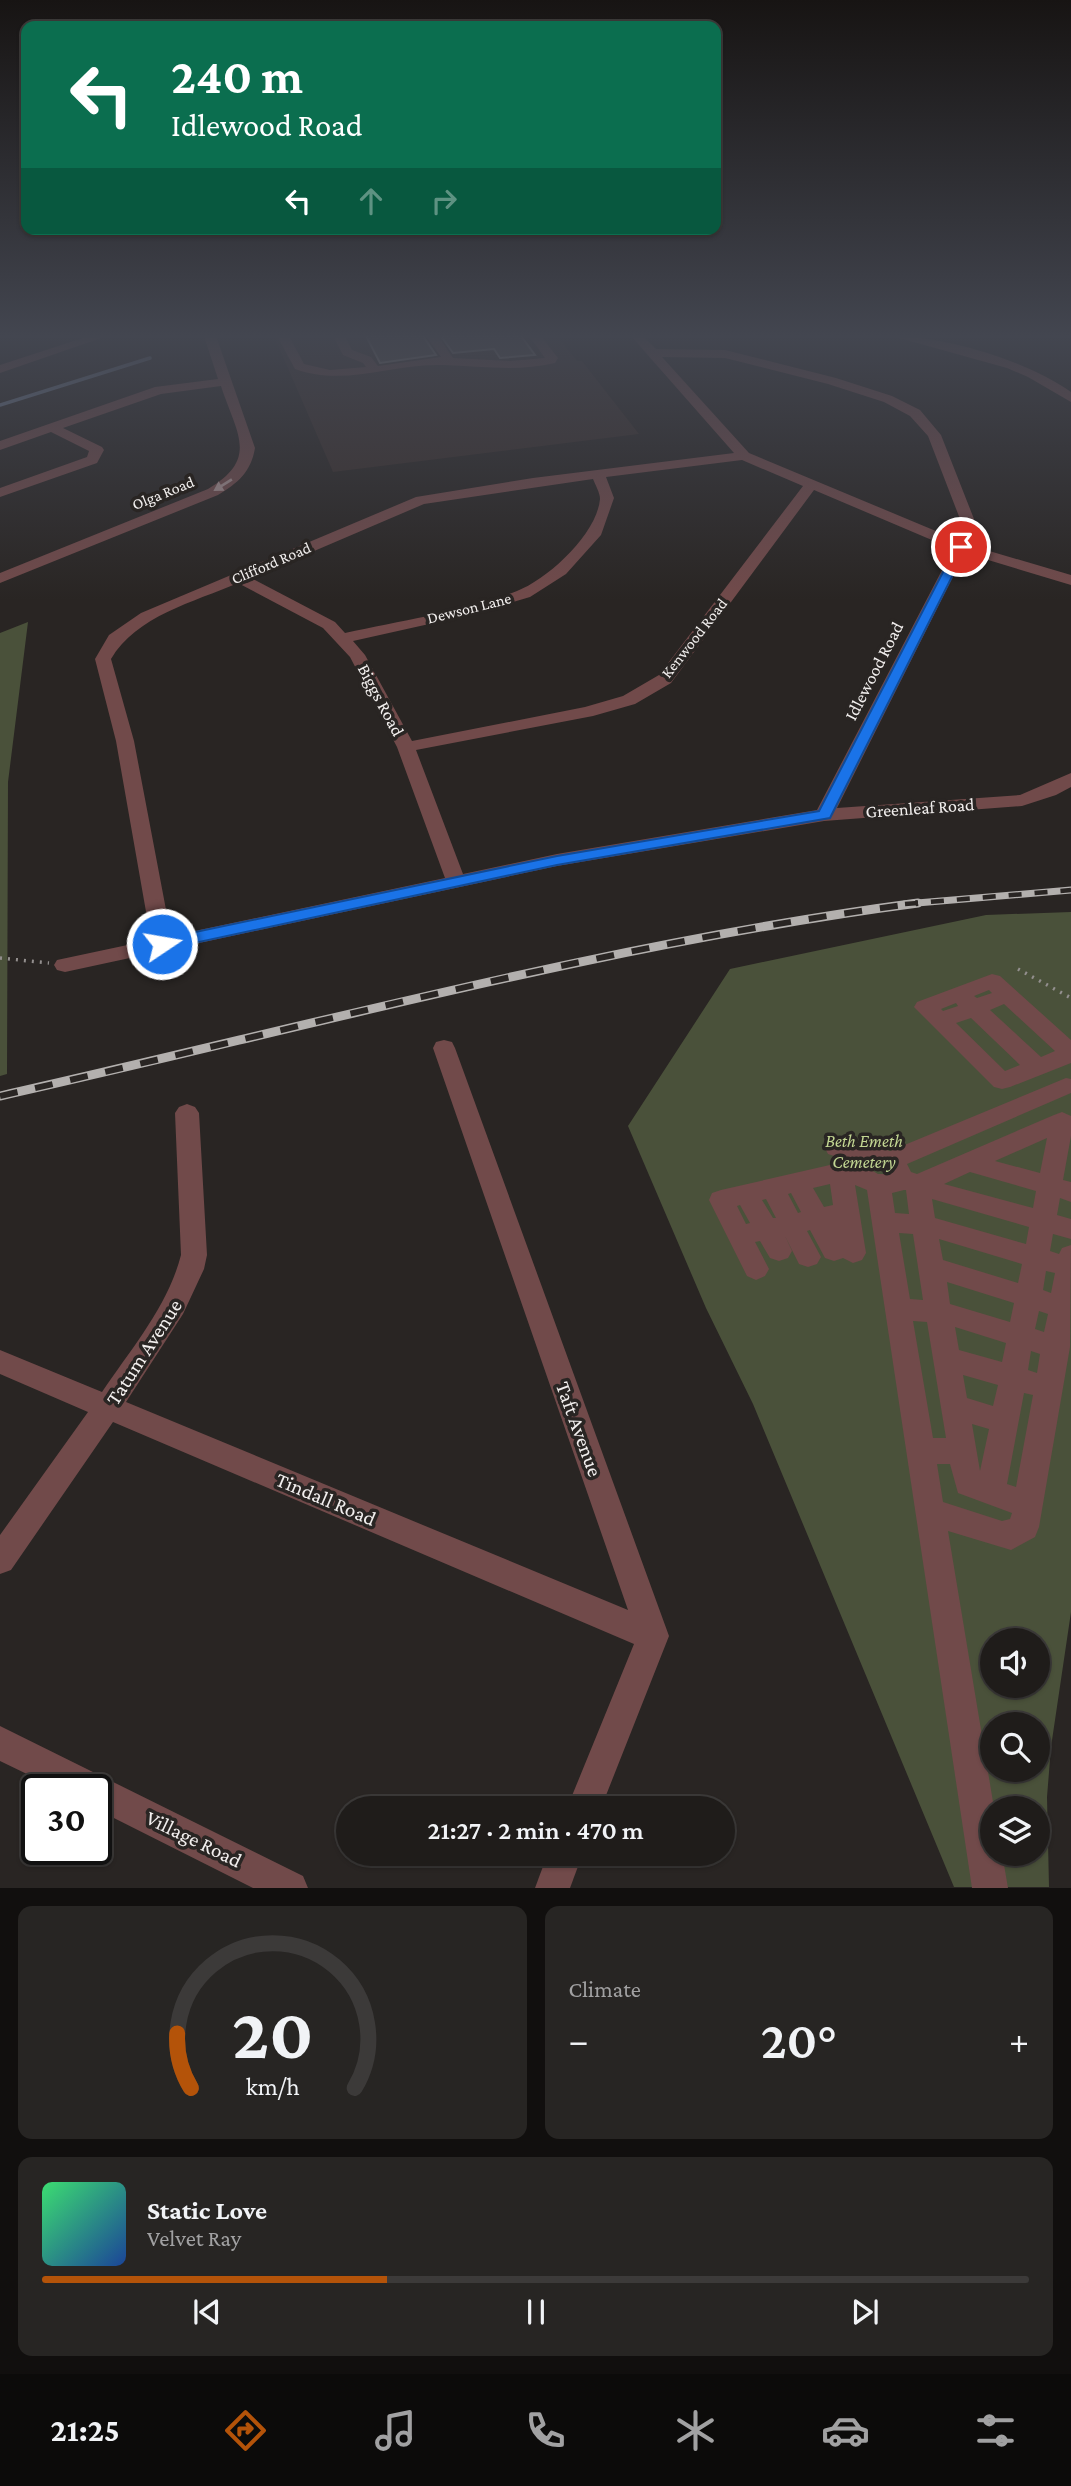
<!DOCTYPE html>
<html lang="en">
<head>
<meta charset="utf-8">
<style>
	body { margin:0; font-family:"Crimson Pro",serif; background:#272523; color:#f1f3f6; height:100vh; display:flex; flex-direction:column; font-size:26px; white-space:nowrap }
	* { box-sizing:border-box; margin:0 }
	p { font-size:23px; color:#a1a1a2 }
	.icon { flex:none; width:38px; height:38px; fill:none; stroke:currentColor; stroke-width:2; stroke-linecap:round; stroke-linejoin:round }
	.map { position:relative; height:1888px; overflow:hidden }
	.sheet { display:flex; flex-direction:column; gap:18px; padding:18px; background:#110f0e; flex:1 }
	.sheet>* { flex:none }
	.hud { position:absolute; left:21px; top:21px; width:700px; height:214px; border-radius:14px; box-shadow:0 2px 5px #0004,0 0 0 2px #3c3a39; background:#0b6e4f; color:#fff; overflow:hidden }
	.tools { position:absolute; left:980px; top:1628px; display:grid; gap:14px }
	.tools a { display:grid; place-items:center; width:70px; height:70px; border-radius:50%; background:#1f1c1a; box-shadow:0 2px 5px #0004,0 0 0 2px #3c3a39; font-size:35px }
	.speed { position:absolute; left:21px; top:1774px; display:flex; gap:14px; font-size:35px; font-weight:700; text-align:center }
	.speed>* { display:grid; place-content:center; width:91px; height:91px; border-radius:50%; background:#1f1c1a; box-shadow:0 2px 5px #0004,0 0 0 2px #3c3a39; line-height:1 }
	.speed .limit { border:4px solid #111; border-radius:10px; background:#fff; color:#111 }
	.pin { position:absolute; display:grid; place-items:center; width:60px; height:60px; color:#fff; margin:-30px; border:4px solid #fff; border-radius:50%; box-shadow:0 2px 7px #0007 }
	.me { position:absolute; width:77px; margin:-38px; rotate:78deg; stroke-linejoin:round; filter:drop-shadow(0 0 5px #0008) }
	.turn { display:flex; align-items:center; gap:24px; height:147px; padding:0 35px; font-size:32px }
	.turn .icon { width:91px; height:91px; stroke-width:2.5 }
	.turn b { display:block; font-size:49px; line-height:60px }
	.lanes { display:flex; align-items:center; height:66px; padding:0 35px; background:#0003; justify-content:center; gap:35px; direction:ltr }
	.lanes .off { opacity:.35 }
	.big { font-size:52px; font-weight:600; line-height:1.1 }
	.sheet .tile { flex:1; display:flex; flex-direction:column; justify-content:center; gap:10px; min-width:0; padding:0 24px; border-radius:14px; background:#272523 }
	.sheet .dial { align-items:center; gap:0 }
	.dial svg { height:182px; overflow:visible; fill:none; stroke:#3c3a39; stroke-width:7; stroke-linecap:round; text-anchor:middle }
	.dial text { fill:#f1f3f6; stroke:none }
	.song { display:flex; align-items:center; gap:21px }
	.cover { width:84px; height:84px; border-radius:10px; background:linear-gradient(135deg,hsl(140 70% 55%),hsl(220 70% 35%)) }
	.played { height:7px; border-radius:4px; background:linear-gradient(90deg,#b45309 35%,#3c3a39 35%) }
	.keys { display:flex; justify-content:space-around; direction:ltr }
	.heat { display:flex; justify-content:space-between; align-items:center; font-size:38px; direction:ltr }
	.sheet .tiles { flex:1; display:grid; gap:18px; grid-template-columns:1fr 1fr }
	.tile:last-child { grid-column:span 2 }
	.trip { position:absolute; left:336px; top:1796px; width:399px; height:70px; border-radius:35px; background:#1f1c1a; box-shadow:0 2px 5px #0004,0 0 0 2px #3c3a39; font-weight:600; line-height:70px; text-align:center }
	.dock { display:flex; height:112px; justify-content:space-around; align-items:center; background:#0c0b0a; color:#a1a1a2 }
	.dock .icon { width:49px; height:49px }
	.dock .current { color:#b45309 }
	.dock b { font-size:32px; color:#f1f3f6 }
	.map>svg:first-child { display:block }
</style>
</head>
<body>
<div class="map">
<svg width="1071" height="1888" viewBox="0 0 1071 1888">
	<rect width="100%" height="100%" fill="#292523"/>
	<polygon fill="#392e2b" points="274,336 557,336 577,361 582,361 639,434 333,472"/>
	<g fill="#4a513a" fill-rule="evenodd">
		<polygon points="28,622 8,782 7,1074 0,1076 0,633"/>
		<path d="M1071,912V1612L1051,1747L1047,1797L1049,1887H954L753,1404L706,1308L628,1126L730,969L986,915ZM992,1640H1038V1685H992ZM992,1724H1038V1769H992ZM992,1808H1038V1853H992Z"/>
	</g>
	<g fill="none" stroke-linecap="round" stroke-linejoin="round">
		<polyline stroke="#717f96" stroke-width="3.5" points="0,405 150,358"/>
	</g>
	<g fill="#5a5654" stroke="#999492" stroke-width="2">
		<polygon points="366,336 423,336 436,355 380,363"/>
		<polygon points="441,336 521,336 535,355 500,358 494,349 453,353"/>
	</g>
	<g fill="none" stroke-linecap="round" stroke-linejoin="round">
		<g stroke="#938f8e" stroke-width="3.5" stroke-dasharray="2 6" stroke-linecap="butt">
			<polyline points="0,958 49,963"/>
			<polyline points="1018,969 1071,998"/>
		</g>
		<g fill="#714a4a" fill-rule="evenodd">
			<polygon points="89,336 107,336 0,373 0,365"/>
			<path d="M204,336H216L255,448C251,472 238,483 218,495L0,583V573L208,489C260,458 236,433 221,386L161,394L63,428L102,447L104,450L97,463L0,497V488L87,457L89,451L51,432L0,450V441L155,387L218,379Z"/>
			<path d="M277,336H289L304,364L330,370L366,367L363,363L343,355L333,336H345L352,350L371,357L378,366L441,357L426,336H438L453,358L510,361L545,358L529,336H541L558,358L555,363C518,372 481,366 443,365C392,363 345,387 295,369Z"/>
			<path d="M631,336H643L656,349L725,350L836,378L892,396L920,410L941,435L974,519L969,545L1071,575V585L965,553L837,808L1020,795L1071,773V787L1056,795L1022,806L824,821L557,866L65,972L57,970L54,965L57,960L151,940L116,741L95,659L109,635L141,613L416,497L533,478L734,453ZM662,357L725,358L828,384L884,402L910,416L928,436L960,519L955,539L749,453ZM742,460L803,486L659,675L623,696L585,707L412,741L365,655L353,641L465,616L530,597L566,574L601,535L614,498L606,477ZM593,479C595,484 600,493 600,499C597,534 548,579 517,591C463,612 402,620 345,633L335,622L251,578L424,504ZM814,490L953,549L817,810L557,854L463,874L416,750L593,716L635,704L671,683ZM238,583L323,628L350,657L397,747L445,878L171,936L134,741L111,659C136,616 194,602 238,583Z"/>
			<path d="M892,336C946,336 1027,361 1071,392V402L1028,377L1007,368Z"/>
			<path d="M992,974L1000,976L1071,1040V1063L1010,1087L1002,1089L994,1087L914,1007L917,1002ZM989,990L992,993L977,998L974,996ZM956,1003L958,1006L943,1011L941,1009ZM1004,1004L1055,1051L1041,1057L990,1010ZM971,1018L1020,1065L1005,1071L956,1023Z"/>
			<path d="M444,1040L452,1042L455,1048L669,1636L601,1808H567L634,1644L113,1422L11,1570L0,1574V1535L88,1412L0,1374V1350L102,1392C131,1349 168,1306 181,1255L175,1113L179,1107L187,1104L195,1107L199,1113L207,1255L204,1269L183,1314L126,1402L628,1610L433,1048L436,1042Z"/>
			<path d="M1066,1078L1071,1079V1093L907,1164L911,1172L917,1174L1054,1115L1062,1112L1071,1116V1136L1063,1180L1071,1182V1202L1060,1198L1057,1215L1071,1219V1239L1053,1234L1050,1251L1059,1254L1062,1248L1071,1245L1070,1347L1039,1527L1035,1537L1011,1550L948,1531L994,1808L992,1853H1002L1008,1888H972L867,1190L855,1185L866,1253L862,1260L853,1263L843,1258L834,1261L825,1258L810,1230L807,1231L821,1257L817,1264L808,1267L799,1264L785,1236L792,1251L788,1258L779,1261L770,1258L760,1241L755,1242L769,1269L765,1276L756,1280L747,1276L709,1200L712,1193L721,1190L843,1162V1159L828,1154L825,1148L828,1142C842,1137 849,1146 862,1147C871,1148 879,1147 890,1151ZM1047,1138L1040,1173L995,1161ZM869,1164L879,1166L888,1174H878L866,1167ZM970,1172L1036,1191L1033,1208L944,1184ZM830,1184L833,1205L824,1207L813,1188ZM904,1190H906L909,1214L895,1213L892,1193ZM791,1193L801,1212L798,1213L788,1194ZM766,1199L776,1218H773L762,1200ZM932,1199L1029,1227L1026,1244L935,1218ZM740,1205L750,1223L746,1224L737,1206ZM899,1233L913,1234L923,1300L910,1299ZM939,1239L1022,1264L1018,1283L943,1260ZM1046,1271L1055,1273L1051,1293L1043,1290ZM947,1282L1014,1303L1010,1322L950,1304ZM1039,1311L1048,1314L1044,1332L1035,1329ZM913,1321L927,1322L946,1438H933ZM955,1327L1006,1343L1002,1362L959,1350ZM1031,1351L1040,1354L1037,1373L1028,1370ZM963,1375L998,1385L993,1406L967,1398ZM1024,1393L1033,1395L1016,1487L1007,1484ZM972,1424L989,1429L980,1471ZM937,1464H950L958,1493L1012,1513L1010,1519L1002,1521L943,1502Z"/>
			<polygon points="0,1726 303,1876 308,1888 253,1888 96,1809 96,1790 60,1790 0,1761"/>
			<polygon points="548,1853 583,1853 570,1888 535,1888"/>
		</g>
		<defs>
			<polyline id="rail-far1" points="905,904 1071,890"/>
			<path id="rail" d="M0,1096C303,1028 610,943 918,903"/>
		</defs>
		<use href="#rail-far1" stroke="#b3b0ae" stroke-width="7"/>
		<use href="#rail" stroke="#b3b0ae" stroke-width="9"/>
		<use href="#rail-far1" stroke="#292523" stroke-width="4.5" stroke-dasharray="13" stroke-linecap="butt"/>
		<use href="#rail" stroke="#292523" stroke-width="6" stroke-dasharray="18" stroke-linecap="butt"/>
	</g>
	<defs><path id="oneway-solid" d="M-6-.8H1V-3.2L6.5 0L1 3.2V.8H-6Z" transform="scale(1.75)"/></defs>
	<use fill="#ab9494" href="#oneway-solid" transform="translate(223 485) rotate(148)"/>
	<linearGradient id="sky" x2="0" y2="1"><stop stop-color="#171413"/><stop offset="0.56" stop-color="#434650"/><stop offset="1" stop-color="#434650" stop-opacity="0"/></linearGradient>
	<rect width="1071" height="600" fill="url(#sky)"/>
	<polygon fill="#1a73e8" stroke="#114b97" stroke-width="2" points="961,543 967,547 830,818 557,865 162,950 154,944 162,939 557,856 819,811 956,547"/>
	<g text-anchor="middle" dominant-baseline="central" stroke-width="7" stroke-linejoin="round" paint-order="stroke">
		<g font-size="16" fill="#f2efee" stroke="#292523">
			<text transform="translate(163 493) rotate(-22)">Olga Road</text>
			<text transform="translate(271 563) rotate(-23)">Clifford Road</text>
			<text transform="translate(469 608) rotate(-14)">Dewson Lane</text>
			<text transform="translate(694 638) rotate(-52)">Kenwood Road</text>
		</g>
		<g font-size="18" fill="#f2efee" stroke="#292523">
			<text transform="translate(874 671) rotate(-63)">Idlewood Road</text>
			<text transform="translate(381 700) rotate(62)">Biggs Road</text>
			<text transform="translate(920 808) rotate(-4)">Greenleaf Road</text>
		</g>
		<g font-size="18" font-style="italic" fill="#c2d692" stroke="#292523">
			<text x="864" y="1141">Beth Emeth<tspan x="864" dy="21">Cemetery</tspan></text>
		</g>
		<g font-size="21" fill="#f2efee" stroke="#292523">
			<text transform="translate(144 1352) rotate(-57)">Tatum Avenue</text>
			<text transform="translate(579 1429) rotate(70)">Taft Avenue</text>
			<text transform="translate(326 1499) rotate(23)">Tindall Road</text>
			<text transform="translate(194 1839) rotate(26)">Village Road</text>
		</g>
	</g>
</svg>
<div class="tools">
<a><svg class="icon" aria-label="sound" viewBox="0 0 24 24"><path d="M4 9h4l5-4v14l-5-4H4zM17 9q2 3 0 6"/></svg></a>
<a><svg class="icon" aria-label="search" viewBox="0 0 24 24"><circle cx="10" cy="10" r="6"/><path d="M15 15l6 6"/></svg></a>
<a><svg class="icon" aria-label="layers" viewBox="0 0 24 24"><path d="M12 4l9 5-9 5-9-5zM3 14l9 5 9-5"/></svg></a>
</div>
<div class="speed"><div class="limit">30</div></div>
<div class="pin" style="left:961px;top:547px;background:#d93025"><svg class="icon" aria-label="arrive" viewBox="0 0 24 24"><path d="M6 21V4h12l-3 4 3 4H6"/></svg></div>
<svg class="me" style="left:162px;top:944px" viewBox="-20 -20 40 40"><circle r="17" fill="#1a73e8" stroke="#fff" stroke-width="3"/><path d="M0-11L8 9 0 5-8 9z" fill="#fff"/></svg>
<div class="trip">21:27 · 2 min · 470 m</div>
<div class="hud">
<div class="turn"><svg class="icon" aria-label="left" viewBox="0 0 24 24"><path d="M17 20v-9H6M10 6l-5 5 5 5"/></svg><div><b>240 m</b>Idlewood Road</div></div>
<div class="lanes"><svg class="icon" aria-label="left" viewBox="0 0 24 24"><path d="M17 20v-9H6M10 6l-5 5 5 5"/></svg><svg class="icon off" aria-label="ahead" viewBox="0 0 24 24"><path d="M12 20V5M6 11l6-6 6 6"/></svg><svg class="icon off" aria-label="right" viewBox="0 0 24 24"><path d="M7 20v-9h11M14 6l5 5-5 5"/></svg></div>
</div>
</div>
<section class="sheet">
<div class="tiles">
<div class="tile dial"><svg viewBox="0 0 100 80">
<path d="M14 69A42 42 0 1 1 86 69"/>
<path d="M14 69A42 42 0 0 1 8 45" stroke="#b45309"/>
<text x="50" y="56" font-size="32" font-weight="700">20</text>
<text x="50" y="72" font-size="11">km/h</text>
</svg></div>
<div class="tile"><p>Climate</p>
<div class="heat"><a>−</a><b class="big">20°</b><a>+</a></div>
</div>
<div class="tile">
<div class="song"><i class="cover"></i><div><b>Static Love</b><p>Velvet Ray</p></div></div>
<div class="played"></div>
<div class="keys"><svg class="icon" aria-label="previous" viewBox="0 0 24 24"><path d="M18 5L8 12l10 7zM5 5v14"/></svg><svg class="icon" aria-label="pause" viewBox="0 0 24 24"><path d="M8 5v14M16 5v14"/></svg><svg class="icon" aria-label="next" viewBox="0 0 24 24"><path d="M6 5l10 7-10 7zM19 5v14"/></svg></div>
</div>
</div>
</section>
<nav class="dock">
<b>21:25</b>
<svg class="icon current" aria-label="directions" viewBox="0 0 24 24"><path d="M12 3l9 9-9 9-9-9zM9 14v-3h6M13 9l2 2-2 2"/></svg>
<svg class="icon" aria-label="music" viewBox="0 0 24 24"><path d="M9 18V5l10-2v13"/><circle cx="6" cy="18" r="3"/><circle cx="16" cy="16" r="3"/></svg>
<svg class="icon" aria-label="phone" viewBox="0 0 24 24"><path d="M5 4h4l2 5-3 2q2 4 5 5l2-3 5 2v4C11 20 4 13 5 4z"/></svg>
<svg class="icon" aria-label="climate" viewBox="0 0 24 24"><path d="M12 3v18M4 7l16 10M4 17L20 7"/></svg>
<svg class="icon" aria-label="car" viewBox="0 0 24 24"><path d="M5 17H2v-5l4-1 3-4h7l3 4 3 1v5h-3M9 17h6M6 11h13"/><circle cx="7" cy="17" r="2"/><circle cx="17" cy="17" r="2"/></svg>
<svg class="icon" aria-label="filters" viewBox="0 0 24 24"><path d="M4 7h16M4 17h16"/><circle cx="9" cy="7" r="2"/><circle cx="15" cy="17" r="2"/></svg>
</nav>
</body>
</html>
